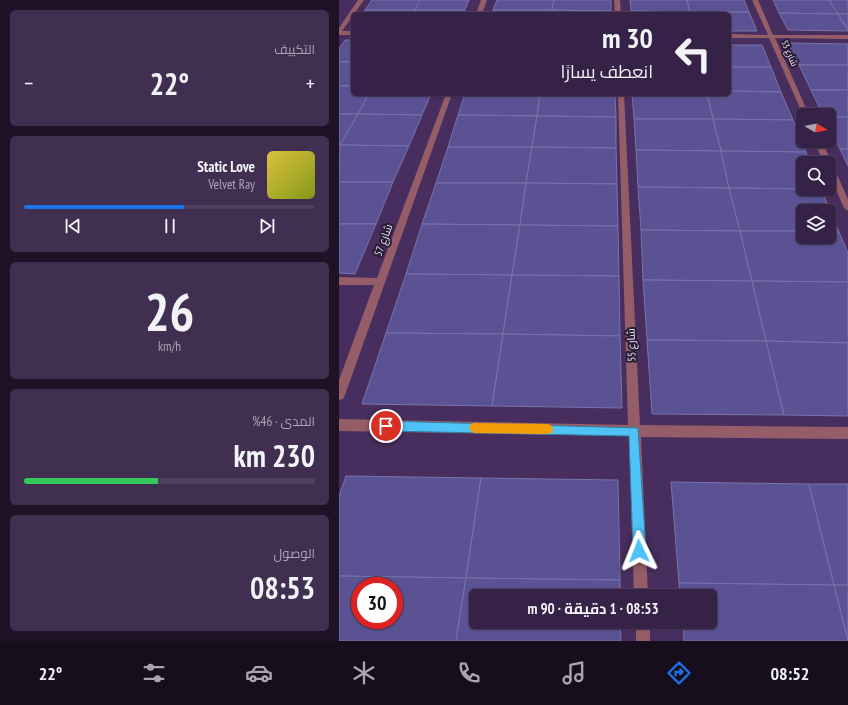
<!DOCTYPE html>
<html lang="ar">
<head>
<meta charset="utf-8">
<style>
	body { margin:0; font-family:"PT Sans Narrow",Cairo,sans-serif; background:#412f51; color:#f1f3f6; direction:rtl; height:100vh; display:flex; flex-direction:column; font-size:15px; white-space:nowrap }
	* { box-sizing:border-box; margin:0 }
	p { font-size:13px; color:#aaa4b3 }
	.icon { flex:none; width:22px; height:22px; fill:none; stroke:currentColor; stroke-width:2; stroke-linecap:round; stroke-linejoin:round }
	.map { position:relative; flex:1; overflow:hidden; direction:ltr }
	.details { display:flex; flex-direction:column; gap:10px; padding:10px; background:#1e1326; width:339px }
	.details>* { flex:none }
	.banner { position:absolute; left:12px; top:12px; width:380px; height:84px; border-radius:6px; box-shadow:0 1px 3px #0004,0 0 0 1px #503f5f; direction:rtl; background:#362246; color:#f1f3f6; overflow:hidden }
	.needle { width:26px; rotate:100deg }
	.buttons { position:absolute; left:457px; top:108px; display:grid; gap:8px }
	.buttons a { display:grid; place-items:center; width:40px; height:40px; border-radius:6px; background:#362246; box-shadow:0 1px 3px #0004,0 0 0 1px #503f5f; font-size:20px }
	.speed { position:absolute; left:12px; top:577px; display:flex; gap:8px; font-size:20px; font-weight:700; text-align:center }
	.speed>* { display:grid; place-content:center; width:52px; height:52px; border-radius:50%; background:#362246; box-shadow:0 1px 3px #0004,0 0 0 1px #503f5f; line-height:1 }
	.speed .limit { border:6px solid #d22; background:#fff; color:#111 }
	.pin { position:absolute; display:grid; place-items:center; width:34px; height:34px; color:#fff; margin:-17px; border:2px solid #fff; border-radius:50%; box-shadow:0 1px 4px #0007 }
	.me { position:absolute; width:44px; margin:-22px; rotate:358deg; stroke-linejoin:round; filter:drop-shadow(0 0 3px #0008) }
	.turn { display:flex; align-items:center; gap:14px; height:84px; padding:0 12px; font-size:18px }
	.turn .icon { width:52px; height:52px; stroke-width:2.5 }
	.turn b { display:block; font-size:28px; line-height:34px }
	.big { font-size:30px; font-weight:700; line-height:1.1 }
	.details .widget { flex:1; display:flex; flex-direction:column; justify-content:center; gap:6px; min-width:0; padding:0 14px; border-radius:6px; background:#412f51 }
	.details .dial { align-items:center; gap:0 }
	.dial b { font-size:52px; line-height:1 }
	.song { display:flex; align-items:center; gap:12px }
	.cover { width:48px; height:48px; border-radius:6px; background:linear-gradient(135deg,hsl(50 70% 55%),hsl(70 70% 35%)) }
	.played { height:4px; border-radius:2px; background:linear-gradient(90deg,#1a73e8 55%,#503f5f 55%) }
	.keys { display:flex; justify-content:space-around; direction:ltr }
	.heat { display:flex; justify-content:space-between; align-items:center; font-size:22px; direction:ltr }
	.charge { height:6px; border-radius:3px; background:linear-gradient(90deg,#34c759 46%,#503f5f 0) }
	.trip { position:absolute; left:130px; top:589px; width:248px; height:40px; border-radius:6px; background:#362246; box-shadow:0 1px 3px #0004,0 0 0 1px #503f5f; font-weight:700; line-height:40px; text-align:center; direction:rtl }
	.tabs { display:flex; height:64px; justify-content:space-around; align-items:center; background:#160e1c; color:#aaa4b3 }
	.tabs .icon { width:28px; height:28px }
	.tabs .selected { color:#1a73e8 }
	.tabs b { font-size:18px; color:#f1f3f6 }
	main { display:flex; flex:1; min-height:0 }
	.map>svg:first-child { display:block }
</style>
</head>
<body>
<main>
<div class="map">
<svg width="509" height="641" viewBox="0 0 509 641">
	<rect width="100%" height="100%" fill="#482e5e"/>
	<g fill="#5a5292" stroke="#7873ab" fill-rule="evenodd">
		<polygon points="33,0 81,0 76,10 26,10"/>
		<polygon points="81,0 130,0 126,10 76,10"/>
		<polygon points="158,0 215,0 213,10 154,10"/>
		<polygon points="215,0 272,0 272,11 213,10"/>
		<polygon points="291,0 348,0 351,12 292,11"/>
		<polygon points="348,0 405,0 410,12 351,12"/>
		<polygon points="434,0 490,0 499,14 440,13"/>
		<polygon points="490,0 509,0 509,14 499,14"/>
		<polygon points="26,10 76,10 73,14 23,14"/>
		<polygon points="76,10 126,10 124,14 73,14"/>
		<polygon points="154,10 213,10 212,14 153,14"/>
		<polygon points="213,10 272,11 272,14 212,14"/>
		<polygon points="292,11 351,12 351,14 292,14"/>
		<polygon points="351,12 410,12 418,31 390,31 390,14 351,14"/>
		<polygon points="440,13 499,14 509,31 449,30"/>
		<polygon points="499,14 509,14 509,29"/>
		<polygon points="6,40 14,40 14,62 0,62 0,49"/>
		<polygon points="449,43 509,44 509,65 460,65"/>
		<polygon points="390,45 423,45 432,67 390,67"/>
		<rect x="0" y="62" width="14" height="24"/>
		<polygon points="460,65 509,65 509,90 472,90"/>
		<polygon points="390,67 432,67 442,92 390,91"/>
		<polygon points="0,86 14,86 14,94 30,94 19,114 0,114"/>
		<polygon points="472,90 509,90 509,117 490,117 490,115 484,115"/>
		<polygon points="390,91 442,92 454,120 374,119 368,94 390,94"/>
		<polygon points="30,94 92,94 83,115 19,114"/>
		<polygon points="126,94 201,94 198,116 119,115"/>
		<polygon points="201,94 276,94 277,117 198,116"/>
		<polygon points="293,94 368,94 374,119 295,119"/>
		<polygon points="0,114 19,114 1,145 0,145"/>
		<polygon points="19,114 83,115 70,146 1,145"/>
		<polygon points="119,115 198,116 193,147 109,147"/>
		<polygon points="198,116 277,117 277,148 193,147"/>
		<polygon points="490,117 509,117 509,149 501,149 490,127"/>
		<polygon points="295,119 374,119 382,151 297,150"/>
		<polygon points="374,119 454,120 467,152 382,151"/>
		<polygon points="1,145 70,146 54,182 0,182"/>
		<polygon points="109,147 193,147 187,183 97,183"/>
		<polygon points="193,147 277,148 278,184 187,183"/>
		<polygon points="501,149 509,149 509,166"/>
		<polygon points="297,150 382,151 390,188 299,187"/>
		<polygon points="382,151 467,152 472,163 464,163 464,189 390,188"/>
		<polygon points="0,182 54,182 37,224 0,224"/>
		<polygon points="97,183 187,183 181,225 83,224"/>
		<polygon points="187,183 278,184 279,226 181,225"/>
		<polygon points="299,187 390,188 401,231 302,230"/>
		<polygon points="390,188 482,189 500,232 490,232 490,211 464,211 464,231 401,231"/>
		<polygon points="0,224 37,224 16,274 0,273"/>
		<polygon points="83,224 181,225 173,275 67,274"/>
		<polygon points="181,225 279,226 280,276 173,275"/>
		<polygon points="302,230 401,231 413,281 304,280"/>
		<polygon points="401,231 464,231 464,237 490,237 490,232 500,232 509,253 509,282 413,281"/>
		<polygon points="67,274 173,275 164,334 47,333"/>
		<polygon points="173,275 280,276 281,336 164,334"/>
		<polygon points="304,280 413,281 427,341 308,340"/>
		<polygon points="413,281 509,282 509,343 427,341"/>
		<polygon points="47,333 164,334 153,406 23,404"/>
		<polygon points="164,334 281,336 283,408 153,406"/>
		<polygon points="308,340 427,341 445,415 313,414"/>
		<polygon points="427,341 509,343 509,416 445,415"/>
		<polygon points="7,476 142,478 127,578 0,576 0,496"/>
		<polygon points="142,478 279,480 281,580 127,578"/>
		<polygon points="332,482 470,484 495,585 340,583"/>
		<polygon points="470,484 509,484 509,585 495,585"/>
		<path d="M0,576L127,578L117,641H0ZM21,586H55V620H21Z"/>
		<polygon points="127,578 281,580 281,596 137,596 137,622 281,622 282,641 117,641"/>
		<polygon points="340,583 495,585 509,641 345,641 344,622 371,622 371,596 341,596"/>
		<polygon points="495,585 509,585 509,640"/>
	</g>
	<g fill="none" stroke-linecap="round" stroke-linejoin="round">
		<g fill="#945d67" fill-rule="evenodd">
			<polygon points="19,0 25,0 3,31 14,31 14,35 0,35 0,28"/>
			<polygon points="142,0 148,0 143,14 137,14"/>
			<polygon points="275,0 281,0 282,14 276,14"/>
			<polygon points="413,0 419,0 434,35 509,35 509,39 436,38 470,115 464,115 430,38 390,38 390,34 429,35"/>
			<polygon points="107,94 113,94 6,395 4,399 0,400 0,380 35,285 0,285 0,277 38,278"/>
			<polygon points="279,94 285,94 301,425 509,427 509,439 302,437 309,596 295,596 290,436 0,431 0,419 289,425"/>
			<polygon points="475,141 483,141 509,199 509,211 505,208 490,174 490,163 485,163"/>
			<rect x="297" y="622" width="14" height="19"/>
		</g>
	</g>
	<polygon fill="#4fc3f7" stroke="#337fa1" points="47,421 299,428 307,551 305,555 300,557 296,555 294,551 290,436 47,431 43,429 41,426 43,422"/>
	<polygon fill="#f59e0b" points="135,423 209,424 213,426 214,429 213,433 209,434 135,433 132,431 130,428 132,424"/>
	<g text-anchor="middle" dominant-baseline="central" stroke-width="4" stroke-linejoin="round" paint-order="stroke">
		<g font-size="9" fill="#efe0fe" stroke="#291d33">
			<text transform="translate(451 53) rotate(66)">شارع 53</text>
		</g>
		<g font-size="11" fill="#efe0fe" stroke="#291d33">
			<text transform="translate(44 240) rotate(-70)">شارع 57</text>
			<text transform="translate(292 345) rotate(-92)">شارع 55</text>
		</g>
	</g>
</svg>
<div class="buttons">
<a><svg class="needle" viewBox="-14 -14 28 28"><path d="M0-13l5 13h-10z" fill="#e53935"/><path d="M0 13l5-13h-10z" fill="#aaa4b3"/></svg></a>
<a><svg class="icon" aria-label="search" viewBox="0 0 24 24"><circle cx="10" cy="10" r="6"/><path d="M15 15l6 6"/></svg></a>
<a><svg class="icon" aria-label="layers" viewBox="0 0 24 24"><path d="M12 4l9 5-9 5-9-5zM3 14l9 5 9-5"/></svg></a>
</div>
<div class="speed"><div class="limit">30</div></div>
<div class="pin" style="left:47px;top:426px;background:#d93025"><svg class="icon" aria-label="arrive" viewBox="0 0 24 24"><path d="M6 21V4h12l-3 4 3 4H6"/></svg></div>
<svg class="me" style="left:300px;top:551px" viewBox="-20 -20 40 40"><path d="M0-17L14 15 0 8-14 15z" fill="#4fc3f7" stroke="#fff" stroke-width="4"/></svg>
<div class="trip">08:53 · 1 دقيقة · 90 m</div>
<div class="banner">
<div class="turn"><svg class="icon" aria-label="left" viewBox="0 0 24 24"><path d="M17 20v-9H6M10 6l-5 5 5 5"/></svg><div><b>30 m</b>انعطف يسارًا</div></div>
</div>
</div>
<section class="details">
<div class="widget"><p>التكييف</p>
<div class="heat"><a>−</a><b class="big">22°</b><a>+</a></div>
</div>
<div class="widget">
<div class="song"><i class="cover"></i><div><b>Static Love</b><p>Velvet Ray</p></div></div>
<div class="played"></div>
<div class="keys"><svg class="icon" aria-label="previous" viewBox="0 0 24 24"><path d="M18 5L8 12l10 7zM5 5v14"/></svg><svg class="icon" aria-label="pause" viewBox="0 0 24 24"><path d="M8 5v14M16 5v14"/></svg><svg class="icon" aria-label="next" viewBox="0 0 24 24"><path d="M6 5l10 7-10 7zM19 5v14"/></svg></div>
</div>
<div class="widget dial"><b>26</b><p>km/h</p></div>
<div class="widget"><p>المدى · 46%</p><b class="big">230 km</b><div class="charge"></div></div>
<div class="widget"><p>الوصول</p><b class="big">08:53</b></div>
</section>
</main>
<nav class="tabs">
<b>08:52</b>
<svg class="icon selected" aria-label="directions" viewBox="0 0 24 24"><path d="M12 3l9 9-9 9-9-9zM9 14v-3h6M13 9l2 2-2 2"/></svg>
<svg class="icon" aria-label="music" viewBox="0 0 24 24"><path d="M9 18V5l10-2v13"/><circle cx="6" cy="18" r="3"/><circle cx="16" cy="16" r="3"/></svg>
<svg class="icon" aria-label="phone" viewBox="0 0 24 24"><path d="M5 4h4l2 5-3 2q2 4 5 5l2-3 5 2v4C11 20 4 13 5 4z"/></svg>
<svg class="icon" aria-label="climate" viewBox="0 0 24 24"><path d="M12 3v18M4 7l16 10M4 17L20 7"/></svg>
<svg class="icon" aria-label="car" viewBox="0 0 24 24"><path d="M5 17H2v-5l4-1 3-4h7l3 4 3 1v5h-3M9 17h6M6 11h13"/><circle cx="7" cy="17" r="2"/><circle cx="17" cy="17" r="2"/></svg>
<svg class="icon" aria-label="filters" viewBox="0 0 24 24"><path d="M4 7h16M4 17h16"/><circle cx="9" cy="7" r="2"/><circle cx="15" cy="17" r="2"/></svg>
<b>22°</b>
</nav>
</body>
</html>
